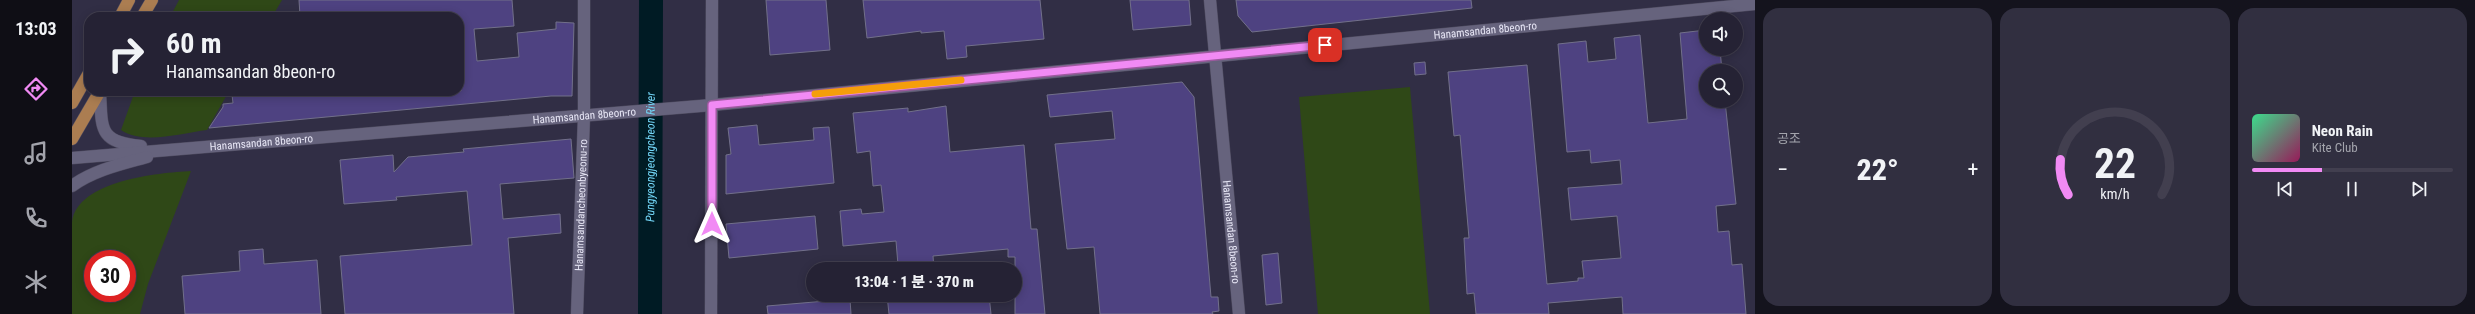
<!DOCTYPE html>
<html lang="ko">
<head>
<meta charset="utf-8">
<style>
	body { margin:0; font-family:"Roboto Condensed","Noto Sans KR",sans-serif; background:#312f40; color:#f1f3f6; height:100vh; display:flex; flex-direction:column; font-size:15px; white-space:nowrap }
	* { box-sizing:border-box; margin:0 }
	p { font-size:13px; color:#a3a4ac }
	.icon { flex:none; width:22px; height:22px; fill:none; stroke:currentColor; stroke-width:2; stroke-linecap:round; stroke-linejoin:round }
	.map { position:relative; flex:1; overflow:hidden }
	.sheet { display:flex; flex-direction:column; gap:8px; padding:8px; background:#14131d; width:720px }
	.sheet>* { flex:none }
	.top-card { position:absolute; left:12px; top:12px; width:380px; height:84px; border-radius:16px; box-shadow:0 2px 10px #0003,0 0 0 1px #423f4f; background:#252234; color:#f1f3f6; overflow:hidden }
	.controls { position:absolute; left:1627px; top:12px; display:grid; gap:8px }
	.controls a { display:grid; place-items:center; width:44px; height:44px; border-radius:50%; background:#252234; box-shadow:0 2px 10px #0003,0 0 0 1px #423f4f; font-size:20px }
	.speed { position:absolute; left:12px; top:250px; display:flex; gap:8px; font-size:20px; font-weight:700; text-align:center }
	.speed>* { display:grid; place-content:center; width:52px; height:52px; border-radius:50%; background:#252234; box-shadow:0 2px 10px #0003,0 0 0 1px #423f4f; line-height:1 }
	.speed .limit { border:6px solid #d22; background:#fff; color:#111 }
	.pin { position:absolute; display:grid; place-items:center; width:34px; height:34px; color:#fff; margin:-17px; border-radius:8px; box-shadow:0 2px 6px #0006 }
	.me { position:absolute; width:44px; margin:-22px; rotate:0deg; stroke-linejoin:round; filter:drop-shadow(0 0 3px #0008) }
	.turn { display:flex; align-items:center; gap:14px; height:84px; padding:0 16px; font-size:18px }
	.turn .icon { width:52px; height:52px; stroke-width:2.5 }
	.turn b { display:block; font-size:28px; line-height:34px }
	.big { font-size:30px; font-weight:800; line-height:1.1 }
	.sheet .card { flex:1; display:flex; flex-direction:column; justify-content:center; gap:6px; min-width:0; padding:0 14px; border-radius:16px; background:#312f40 }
	.sheet .dial { align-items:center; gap:0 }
	.dial svg { height:104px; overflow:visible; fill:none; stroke:#423f4f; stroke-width:7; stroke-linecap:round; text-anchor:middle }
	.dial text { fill:#f1f3f6; stroke:none }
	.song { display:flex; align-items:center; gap:12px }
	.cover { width:48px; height:48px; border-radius:6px; background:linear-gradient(135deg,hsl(150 70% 55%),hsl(330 70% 35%)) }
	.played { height:4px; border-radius:2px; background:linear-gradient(90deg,#f18af4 35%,#423f4f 35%) }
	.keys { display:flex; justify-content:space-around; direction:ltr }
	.heat { display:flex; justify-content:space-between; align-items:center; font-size:22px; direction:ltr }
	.sheet .tiles { flex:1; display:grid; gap:8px; grid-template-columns:repeat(3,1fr) }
	.trip { position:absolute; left:734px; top:262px; width:216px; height:40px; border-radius:20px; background:#252234; box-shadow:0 2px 10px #0003,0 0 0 1px #423f4f; font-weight:800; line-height:40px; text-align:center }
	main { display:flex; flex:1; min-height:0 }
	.tab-bar { display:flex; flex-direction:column; width:72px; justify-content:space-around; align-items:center; background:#0f0e15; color:#a3a4ac }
	.tab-bar .icon { width:28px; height:28px }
	.tab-bar .current { color:#f18af4 }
	.tab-bar b { font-size:18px; color:#f1f3f6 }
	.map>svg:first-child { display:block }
</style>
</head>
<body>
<main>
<nav class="tab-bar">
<b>13:03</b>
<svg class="icon current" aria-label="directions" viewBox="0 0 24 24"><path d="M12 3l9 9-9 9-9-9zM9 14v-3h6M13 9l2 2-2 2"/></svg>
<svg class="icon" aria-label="music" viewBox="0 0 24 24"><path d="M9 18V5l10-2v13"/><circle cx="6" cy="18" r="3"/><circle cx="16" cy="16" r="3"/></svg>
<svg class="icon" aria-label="phone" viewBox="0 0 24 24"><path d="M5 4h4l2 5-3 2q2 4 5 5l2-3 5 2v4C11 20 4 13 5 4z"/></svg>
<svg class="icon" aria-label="climate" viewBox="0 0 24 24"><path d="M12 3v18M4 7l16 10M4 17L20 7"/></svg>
</nav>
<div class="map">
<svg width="1683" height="314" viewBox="0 0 1683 314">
	<rect width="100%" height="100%" fill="#312e45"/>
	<g fill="#2f4817" fill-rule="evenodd">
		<polygon points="107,0 210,0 200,17 98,17"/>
		<polygon points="1338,87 1358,314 1246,314 1227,97"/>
		<path d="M63,91H157L135,130C110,133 71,145 49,130Z"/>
		<path d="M119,171L76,284L68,314H0C0,286 0,249 0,222C6,180 86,173 119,171ZM21,259H55V293H21Z"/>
	</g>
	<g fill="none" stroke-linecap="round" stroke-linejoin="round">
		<path stroke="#001b24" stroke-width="24" id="s1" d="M578,314L579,0"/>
	</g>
	<g fill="#4e4281" stroke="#72708a">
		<polygon points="227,0 440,0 442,26 402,29 405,61 447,57 445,33 484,29 484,22 502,23 500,96 479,96 137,128 151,107 151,104 161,103 160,95 169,95 168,91 389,91 387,17 257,17 257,14 228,16"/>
		<polygon points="694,0 754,0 758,50 698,55"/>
		<polygon points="791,0 968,0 972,39 894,46 895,57 875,59 872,31 849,33 849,31 795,38"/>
		<polygon points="1058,0 1117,0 1119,25 1061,30"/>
		<polygon points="1164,0 1399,0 1400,8 1180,32 1166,16"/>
		<polygon points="1634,30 1634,49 1648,49 1650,71 1634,71 1634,101 1653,101 1664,204 1644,206 1646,232 1657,231 1660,265 1670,264 1674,314 1551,314 1550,297 1476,303 1477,314 1404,314 1402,293 1395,294 1392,238 1397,238 1388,135 1382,136 1376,72 1455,65 1475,284 1506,281 1506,278 1512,278 1510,261 1549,258 1545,216 1499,220 1496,188 1550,184 1548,160 1519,163 1518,150 1495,152 1486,44 1514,41 1516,62 1544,59 1542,38 1568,35 1576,123 1615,119 1608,33"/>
		<polygon points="1353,62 1354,74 1343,75 1342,63"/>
		<polygon points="1110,82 1122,97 1139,297 1146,297 1147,311 1140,312 1141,314 1028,314 1022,247 995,249 983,144 1043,139 1040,111 978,117 975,95"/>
		<polygon points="874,106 878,152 952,145 959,229 965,229 973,314 943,314 943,257 936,257 936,249 861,256 862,269 832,269 832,265 826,265 824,241 771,246 768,211 789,209 790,214 812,212 809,185 801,186 798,151 785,153 781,113 836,108 836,112"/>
		<polygon points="685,125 687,145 742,140 741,128 757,127 762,183 654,194 654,155 659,154 656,128"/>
		<polygon points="499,139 502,178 428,184 431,219 488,214 489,233 436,238 442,314 273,314 268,256 400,245 395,191 324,197 325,200 272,204 268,160 321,155 322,172 336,157 392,152 391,149"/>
		<polygon points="743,216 746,249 657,258 654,224"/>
		<polygon points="191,249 192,264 245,260 249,314 113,314 110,276 168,271 167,251"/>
		<polygon points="1206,253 1210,303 1194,305 1190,255"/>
		<polygon points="815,295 917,295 919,314 817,314"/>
		<polygon points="778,299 779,314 696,314 695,306"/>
	</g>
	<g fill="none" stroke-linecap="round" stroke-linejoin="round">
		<defs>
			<g id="minor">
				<path id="s2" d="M1138,0L1167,314"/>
				<path d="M28,91C30,129 26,142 69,146"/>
				<path id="s3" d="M0,158L640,105L1683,4"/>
				<path d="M0,186C22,170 50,164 75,157"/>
				<path id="s4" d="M505,314L512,116V0"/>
				<polyline points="639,314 640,0"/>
			</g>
			<g id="major">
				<polyline points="48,17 57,0"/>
				<polyline points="70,17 80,0"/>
				<polyline points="0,103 17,73"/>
				<polyline points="0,139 28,91"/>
			</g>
		</defs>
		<use href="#minor" stroke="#4f4c60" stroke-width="13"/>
		<use href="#major" stroke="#4f4c60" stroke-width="13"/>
		<use href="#minor" stroke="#66637d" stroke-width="12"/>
		<use href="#major" stroke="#ab7d51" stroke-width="12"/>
	</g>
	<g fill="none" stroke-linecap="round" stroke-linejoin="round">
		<defs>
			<polyline id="route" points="640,224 640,105 1253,45"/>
		</defs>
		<use href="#route" stroke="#9d5a9f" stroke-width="10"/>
		<use href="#route" stroke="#f18af4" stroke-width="7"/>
		<polyline stroke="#f59e0b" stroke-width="7" points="743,94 889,80"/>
	</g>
	<g text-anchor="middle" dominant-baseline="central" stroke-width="4" stroke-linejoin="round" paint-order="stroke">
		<g font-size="11" fill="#e7e6f5" stroke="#27243a">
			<text stroke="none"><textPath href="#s3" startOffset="1419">Hanamsandan 8beon-ro</textPath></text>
			<text stroke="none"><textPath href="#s3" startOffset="514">Hanamsandan 8beon-ro</textPath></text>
			<text stroke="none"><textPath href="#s3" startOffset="190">Hanamsandan 8beon-ro</textPath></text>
			<text stroke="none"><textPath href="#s4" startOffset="109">Hanamsandancheonbyeonu-ro</textPath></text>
			<text stroke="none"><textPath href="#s2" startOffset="233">Hanamsandan 8beon-ro</textPath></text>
		</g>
		<g font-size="12" font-style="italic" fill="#73d7f9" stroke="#27243a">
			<text stroke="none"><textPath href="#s1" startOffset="157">Pungyeongjeongcheon River</textPath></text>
		</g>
	</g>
</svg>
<div class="controls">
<a><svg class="icon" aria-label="sound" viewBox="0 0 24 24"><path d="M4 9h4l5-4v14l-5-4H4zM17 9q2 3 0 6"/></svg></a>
<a><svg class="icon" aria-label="search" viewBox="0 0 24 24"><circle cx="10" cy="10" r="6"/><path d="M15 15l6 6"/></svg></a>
</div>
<div class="speed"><div class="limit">30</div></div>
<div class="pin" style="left:1253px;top:45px;background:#d93025"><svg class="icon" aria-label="arrive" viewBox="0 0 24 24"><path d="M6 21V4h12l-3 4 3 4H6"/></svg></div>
<svg class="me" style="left:640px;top:224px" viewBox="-20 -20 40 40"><path d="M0-17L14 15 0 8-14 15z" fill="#f18af4" stroke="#fff" stroke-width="4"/></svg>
<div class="trip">13:04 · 1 분 · 370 m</div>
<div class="top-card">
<div class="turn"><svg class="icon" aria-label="right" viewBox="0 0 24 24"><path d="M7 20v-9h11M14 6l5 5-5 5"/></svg><div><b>60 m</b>Hanamsandan 8beon-ro</div></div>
</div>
</div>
<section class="sheet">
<div class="tiles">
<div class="card"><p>공조</p>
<div class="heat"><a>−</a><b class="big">22°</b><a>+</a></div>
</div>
<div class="card dial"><svg viewBox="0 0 100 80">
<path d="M14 69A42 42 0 1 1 86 69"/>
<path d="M14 69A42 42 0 0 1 8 42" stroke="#f18af4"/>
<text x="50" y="56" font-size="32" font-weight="700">22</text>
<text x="50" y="72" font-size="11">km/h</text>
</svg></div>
<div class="card">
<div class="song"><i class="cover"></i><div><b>Neon Rain</b><p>Kite Club</p></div></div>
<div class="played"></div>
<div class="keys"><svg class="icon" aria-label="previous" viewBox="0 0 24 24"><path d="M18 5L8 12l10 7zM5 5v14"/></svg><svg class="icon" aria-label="pause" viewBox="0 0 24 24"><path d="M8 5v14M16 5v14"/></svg><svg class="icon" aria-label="next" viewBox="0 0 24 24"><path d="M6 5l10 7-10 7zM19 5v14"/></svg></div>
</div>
</div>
</section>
</main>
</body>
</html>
